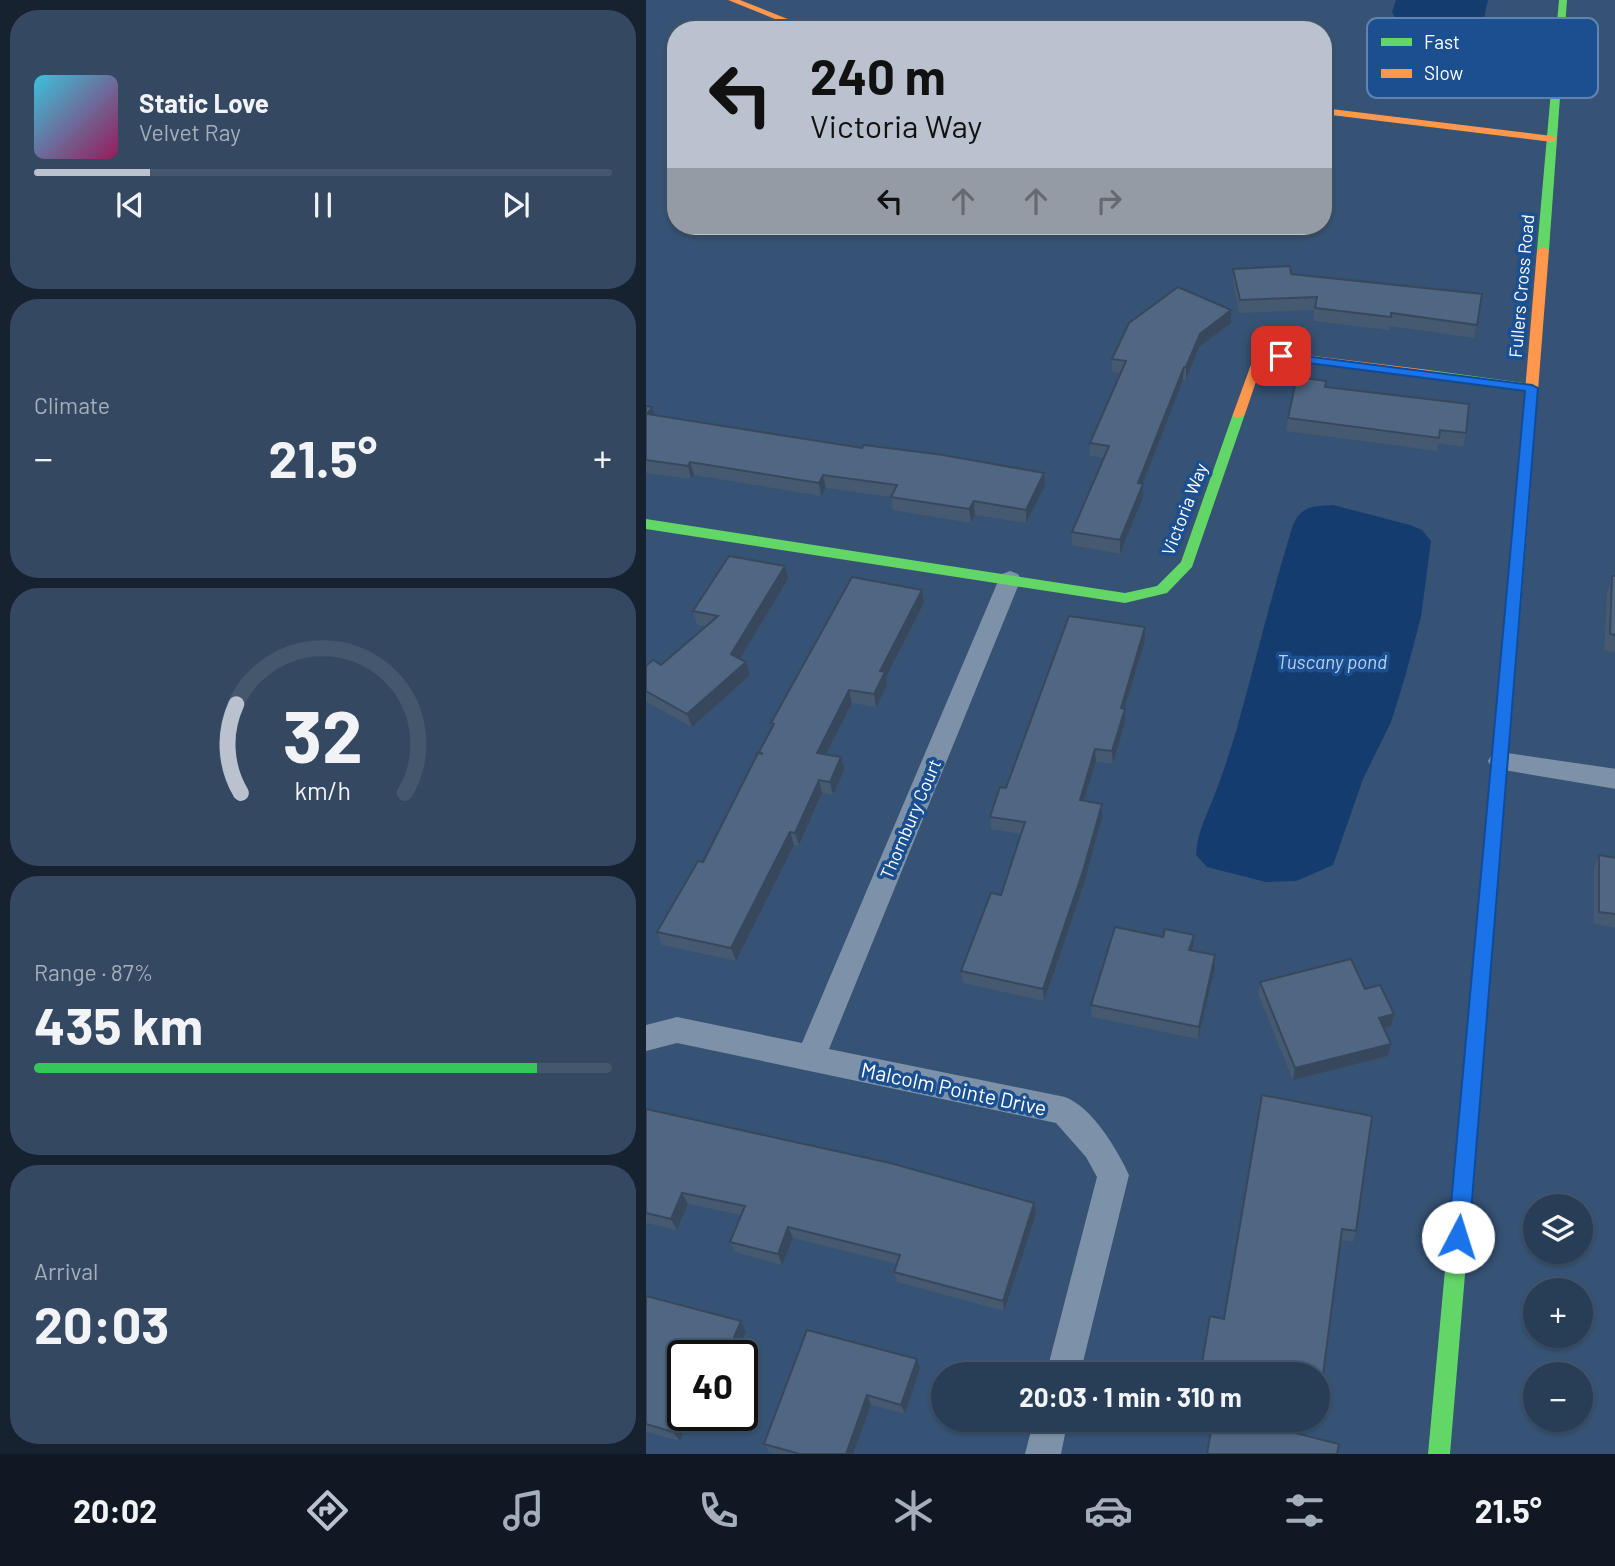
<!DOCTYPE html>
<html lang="en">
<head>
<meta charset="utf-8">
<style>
	body { margin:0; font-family:Barlow,sans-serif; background:#344961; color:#f1f3f6; height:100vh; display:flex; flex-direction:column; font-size:26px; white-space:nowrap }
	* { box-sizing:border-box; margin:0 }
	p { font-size:23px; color:#a5aeba }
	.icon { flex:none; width:38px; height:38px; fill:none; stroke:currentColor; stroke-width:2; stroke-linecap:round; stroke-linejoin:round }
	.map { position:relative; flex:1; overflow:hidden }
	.drawer { display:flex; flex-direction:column; gap:10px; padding:10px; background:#162230; width:646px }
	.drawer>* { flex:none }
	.guide { position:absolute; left:21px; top:21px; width:665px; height:214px; border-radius:28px; box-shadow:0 2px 5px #0004,0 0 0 2px #44576d; background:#b9c2ce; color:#111; overflow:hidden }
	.tools { position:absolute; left:877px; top:1194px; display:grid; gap:14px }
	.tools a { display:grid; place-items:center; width:70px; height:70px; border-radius:50%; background:#283e57; box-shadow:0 2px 5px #0004,0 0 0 2px #44576d; font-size:35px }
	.speed { position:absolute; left:21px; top:1340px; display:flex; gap:14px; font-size:35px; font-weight:700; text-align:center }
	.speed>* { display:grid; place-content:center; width:91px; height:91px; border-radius:50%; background:#283e57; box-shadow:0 2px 5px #0004,0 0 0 2px #44576d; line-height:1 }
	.speed .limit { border:4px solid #111; border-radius:10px; background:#fff; color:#111 }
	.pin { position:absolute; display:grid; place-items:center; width:60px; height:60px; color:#fff; margin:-30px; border-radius:14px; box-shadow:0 4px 10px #0006 }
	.me { position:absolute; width:77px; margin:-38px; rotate:5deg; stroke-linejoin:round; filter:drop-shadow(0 0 5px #0008) }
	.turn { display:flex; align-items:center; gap:24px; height:147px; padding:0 28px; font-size:32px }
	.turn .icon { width:91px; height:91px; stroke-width:2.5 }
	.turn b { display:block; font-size:49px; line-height:60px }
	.lanes { display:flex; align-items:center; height:66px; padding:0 28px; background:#0003; justify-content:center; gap:35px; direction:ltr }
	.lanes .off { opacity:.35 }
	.big { font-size:52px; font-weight:700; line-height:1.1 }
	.drawer .widget { flex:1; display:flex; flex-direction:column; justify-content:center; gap:10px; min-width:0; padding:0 24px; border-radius:28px; background:#344961 }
	.drawer .dial { align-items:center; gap:0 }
	.dial svg { height:182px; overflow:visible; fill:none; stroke:#44576d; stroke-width:7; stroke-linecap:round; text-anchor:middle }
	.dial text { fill:#f1f3f6; stroke:none }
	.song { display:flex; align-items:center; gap:21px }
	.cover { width:84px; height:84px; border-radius:10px; background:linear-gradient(135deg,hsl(190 70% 55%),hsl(330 70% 35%)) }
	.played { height:7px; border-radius:4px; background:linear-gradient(90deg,#b9c2ce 20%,#44576d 20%) }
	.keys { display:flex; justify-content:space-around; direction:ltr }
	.heat { display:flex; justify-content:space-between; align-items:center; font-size:38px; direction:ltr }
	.charge { height:10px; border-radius:5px; background:linear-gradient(90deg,#34c759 87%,#44576d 0) }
	.trip { position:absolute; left:285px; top:1362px; width:399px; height:70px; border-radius:35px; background:#283e57; box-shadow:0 2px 5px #0004,0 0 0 2px #44576d; font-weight:700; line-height:70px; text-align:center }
	.dock { display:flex; height:112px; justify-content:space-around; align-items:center; background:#101923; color:#a5aeba }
	.dock .icon { width:49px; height:49px }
	.dock .on { color:#b9c2ce }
	.dock b { font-size:32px; color:#f1f3f6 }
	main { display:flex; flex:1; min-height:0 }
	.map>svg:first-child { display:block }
</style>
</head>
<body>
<main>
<section class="drawer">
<div class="widget">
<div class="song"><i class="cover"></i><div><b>Static Love</b><p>Velvet Ray</p></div></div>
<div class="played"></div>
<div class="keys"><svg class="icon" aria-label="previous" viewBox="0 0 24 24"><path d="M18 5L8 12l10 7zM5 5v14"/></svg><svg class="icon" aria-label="pause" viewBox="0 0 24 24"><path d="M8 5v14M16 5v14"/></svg><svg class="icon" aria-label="next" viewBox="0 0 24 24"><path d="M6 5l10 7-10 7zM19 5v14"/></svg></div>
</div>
<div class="widget"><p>Climate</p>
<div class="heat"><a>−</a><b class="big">21.5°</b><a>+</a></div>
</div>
<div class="widget dial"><svg viewBox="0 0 100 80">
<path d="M14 69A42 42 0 1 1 86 69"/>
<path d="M14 69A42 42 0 0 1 12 30" stroke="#b9c2ce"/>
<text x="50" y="56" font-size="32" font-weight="700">32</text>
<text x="50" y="72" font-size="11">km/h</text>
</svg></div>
<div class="widget"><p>Range · 87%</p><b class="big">435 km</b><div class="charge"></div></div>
<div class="widget"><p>Arrival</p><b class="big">20:03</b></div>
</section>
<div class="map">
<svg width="970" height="1454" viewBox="0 0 970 1454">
	<rect width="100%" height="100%" fill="#365274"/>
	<g fill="#153c6e">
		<polygon points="750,0 842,0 834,36 823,44 799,39 750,19 746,12"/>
		<path d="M687,505L764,525L776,530L785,541L775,617L759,677L745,722L717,779L687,865L650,881L620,882L561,867L550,855C551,834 559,819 567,799C576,776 584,752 591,728C610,660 626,592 647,525C655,506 668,506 687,505Z"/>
	</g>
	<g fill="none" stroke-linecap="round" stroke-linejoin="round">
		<g fill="#7d92a8" fill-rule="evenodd">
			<path d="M364,571L372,574L375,579L183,1049L419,1097C446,1107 471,1149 483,1175L434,1374H400L451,1177L440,1157L410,1123L31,1043L0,1051V1025L31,1017L156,1043L353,579L356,574Z"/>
			<polygon points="855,752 970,769 970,789 846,768 842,761 846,754"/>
			<polygon points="388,1419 422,1419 415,1454 379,1454"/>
		</g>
		<g fill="#63d668" fill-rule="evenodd">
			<polygon points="913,0 921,0 903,250 897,253 891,250"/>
			<polygon points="783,370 886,384 892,388 886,392 779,377 777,374"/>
			<polygon points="593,410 599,414 546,567 521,593 479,603 0,529 0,519 479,593 511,586 535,562 587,414"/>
			<polygon points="873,539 880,544 804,1454 782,1454 866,544"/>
		</g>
		<g fill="#ff974d" fill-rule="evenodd">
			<polygon points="82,0 94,0 169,30 156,30"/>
			<polygon points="677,108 906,136 911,139 906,142 677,114"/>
			<polygon points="897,247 903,250 880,544 873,549 866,544 891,250"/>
			<polygon points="635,352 783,370 789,374 783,378 636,360 615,367 599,414 593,418 588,417 587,414 606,362"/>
		</g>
	</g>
	<g fill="#455971">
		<polygon points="587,269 836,294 828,338 743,326 743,330 667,321 668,310 593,313 587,282"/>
		<polygon points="585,310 585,323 553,347 540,380 537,380 496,484 497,497 474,554 426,545 426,532 458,458 444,456 444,443 474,373 466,372 466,359"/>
		<polygon points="679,387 820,433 817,447 792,443 791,451 640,431 642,418"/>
		<polygon points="0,406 9,415 216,448 398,473 399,486 380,523 329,515 325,523 247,510 245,497 180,488 175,496 48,475 45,479 0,473"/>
		<polygon points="139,566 142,579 94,659 100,662 104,675 46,727 0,702 0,666 15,665 60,627 51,625 47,611"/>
		<polygon points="966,576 970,576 970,653 958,651 961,593"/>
		<polygon points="276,590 278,603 240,677 241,685 230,707 206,703 180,754 198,770 187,795 176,793 153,845 148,845 90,961 16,945 11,932 57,862 114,754 113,752 126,727 125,723"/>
		<polygon points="499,627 499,640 479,709 479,722 467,764 450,762 438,801 456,817 438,884 398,1001 317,983 315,971 355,895 375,834 345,829 344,817 360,788"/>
		<polygon points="953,855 970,858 970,928 948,924 948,868"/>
		<polygon points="547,947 546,950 569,968 552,1039 446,1017 445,1005"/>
		<polygon points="614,982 719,989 748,1014 745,1026 738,1028 742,1056 647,1080 612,994"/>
		<polygon points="616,1095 710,1231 707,1242 694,1240 675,1390 672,1399 672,1374 560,1374 555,1373 556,1363 578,1319"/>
		<polygon points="0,1109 388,1203 390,1214 358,1311 251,1282 248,1272 251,1264 147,1238 136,1265 89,1252 84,1242 95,1215 42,1204 31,1230 0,1223"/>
		<polygon points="0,1296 95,1321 100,1331 37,1356 37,1416 44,1416 34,1441 0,1432"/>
		<polygon points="274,1368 259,1414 225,1405 207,1454 129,1454 123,1452 118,1444"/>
	</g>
	<g fill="#38485c">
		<polygon points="585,310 585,323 553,347 540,380 540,367 554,334"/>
		<polygon points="538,367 537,380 492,496 492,483"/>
		<polygon points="6,407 10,420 1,414"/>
		<polygon points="44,462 48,475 45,479 42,466"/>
		<polygon points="398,473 399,486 380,523 380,510"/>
		<polygon points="177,475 180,488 175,496 173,483"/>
		<polygon points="497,484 497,497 474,554 474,540"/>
		<polygon points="328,501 329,515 325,523 323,509"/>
		<polygon points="139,566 142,579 89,667 85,654"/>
		<polygon points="276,590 278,603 240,677 241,685 230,707 228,694 234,671"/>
		<polygon points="499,627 499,640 475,721 475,708"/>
		<polygon points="100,662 104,675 46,727 41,714"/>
		<polygon points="203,690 206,703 174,766 171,753"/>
		<polygon points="479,709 479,722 467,764 466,751"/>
		<polygon points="449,749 450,762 434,813 434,800"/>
		<polygon points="195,757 198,770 187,795 184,782"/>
		<polygon points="173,780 176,793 153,845 149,833"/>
		<polygon points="456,804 456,817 438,884 398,1001 397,989"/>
		<polygon points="144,832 148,845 90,961 85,948"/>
		<polygon points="548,935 547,947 543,962 543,950"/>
		<polygon points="569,955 569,968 552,1039 553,1027"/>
		<polygon points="748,1014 745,1026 730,1030 733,1018"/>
		<polygon points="745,1044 742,1056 647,1080 649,1068"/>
		<polygon points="36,1193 42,1204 31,1230 25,1219"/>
		<polygon points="388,1203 390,1214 358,1311 357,1301"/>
		<polygon points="142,1227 147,1238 136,1265 132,1254"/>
		<polygon points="95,1321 100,1331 90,1356 80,1356"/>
		<polygon points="271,1359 274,1368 259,1414 255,1405"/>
		<polygon points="221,1395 225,1405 207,1454 200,1454"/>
		<polygon points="37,1410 37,1416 44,1416 34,1441 27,1432"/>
	</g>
	<g fill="#506783" stroke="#38485c" stroke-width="2">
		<polygon points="644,266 645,274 836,294 831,325 745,313 745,317 669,308 671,297 594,300 587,269"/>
		<polygon points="532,287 585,310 554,334 540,367 538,367 492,483 497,484 474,540 426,532 463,446 444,443 480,361 466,359 483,323"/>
		<polygon points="651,377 680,381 679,387 823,404 820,433 794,430 793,438 642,418"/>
		<polygon points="0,406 6,407 1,414 216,448 218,445 297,455 398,473 380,510 328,501 323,509 245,497 251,485 177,475 173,483 44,462 42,466 0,460"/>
		<polygon points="83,556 139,566 85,654 100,662 41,714 0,691 0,666 7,660 15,665 72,616 47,611"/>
		<polygon points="966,576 970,576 970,635 964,634"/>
		<polygon points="206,577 276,590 234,671 239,672 228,694 203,690 171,753 195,757 184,782 173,780 149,833 144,832 85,948 11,932 52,861 57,862 112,753 117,754 113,752 128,724 125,723"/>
		<polygon points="423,616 499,627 475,708 479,709 466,751 449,749 434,800 456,804 437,871 397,989 315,971 345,893 355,895 379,822 344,817 354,787 360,788"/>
		<polygon points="953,855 970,858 970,914 953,912"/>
		<polygon points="469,927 517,937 519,929 548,935 543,950 569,955 553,1027 445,1005"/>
		<polygon points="705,959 719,989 734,985 748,1014 733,1018 745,1044 649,1068 614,982"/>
		<polygon points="616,1095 726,1116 710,1231 696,1229 675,1390 672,1389 672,1374 603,1374 556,1363 564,1316 578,1319"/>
		<polygon points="0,1109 244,1163 388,1203 357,1301 248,1272 254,1255 142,1227 132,1254 84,1242 99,1206 36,1193 25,1219 0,1213"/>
		<polygon points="0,1296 95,1321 80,1356 37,1356 37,1410 27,1432 0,1424"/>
		<polygon points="161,1330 271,1359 255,1405 221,1395 200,1454 154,1454 118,1444"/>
		<polygon points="567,1419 593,1419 693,1444 691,1454 561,1454"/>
	</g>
	<polygon fill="#1a73e8" stroke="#114b97" stroke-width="2" points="635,353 886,385 892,388 823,1237 820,1244 812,1247 805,1244 802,1237 879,391 631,359 629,356"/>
	<g text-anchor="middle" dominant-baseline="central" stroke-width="7" stroke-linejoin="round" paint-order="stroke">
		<g font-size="18" fill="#fff" stroke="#1b4f8f">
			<text transform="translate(875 286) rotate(-85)">Fullers Cross Road</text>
			<text transform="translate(538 509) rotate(-69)">Victoria Way</text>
			<text transform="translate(264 819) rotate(-67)">Thornbury Court</text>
		</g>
		<g font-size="19" font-style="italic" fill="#b5d3f5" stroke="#1b4f8f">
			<text x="686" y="661">Tuscany pond</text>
		</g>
		<g font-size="21" fill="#fff" stroke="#1b4f8f">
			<text transform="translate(308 1088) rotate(12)">Malcolm Pointe Drive</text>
		</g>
	</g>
	<rect x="721" y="18" width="231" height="80" rx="10" fill="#1b4f8f" stroke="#5f84b1" stroke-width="2"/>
	<rect x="735" y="38" width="31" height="8" fill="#63d668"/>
	<rect x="735" y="69" width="31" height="9" fill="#ff974d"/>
	<g font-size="19" fill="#fff">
		<text x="778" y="49">Fast</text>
		<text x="778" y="80">Slow</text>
	</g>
</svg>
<div class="tools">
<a><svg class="icon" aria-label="layers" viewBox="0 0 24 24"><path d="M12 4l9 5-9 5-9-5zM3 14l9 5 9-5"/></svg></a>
<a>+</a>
<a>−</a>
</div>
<div class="speed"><div class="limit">40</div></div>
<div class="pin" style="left:635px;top:356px;background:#d93025"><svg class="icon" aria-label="arrive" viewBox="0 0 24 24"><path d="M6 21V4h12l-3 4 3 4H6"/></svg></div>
<svg class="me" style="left:812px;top:1237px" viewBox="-20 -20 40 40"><circle r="19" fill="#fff"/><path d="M0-13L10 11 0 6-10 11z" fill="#1a73e8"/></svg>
<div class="trip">20:03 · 1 min · 310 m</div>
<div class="guide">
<div class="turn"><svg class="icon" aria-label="left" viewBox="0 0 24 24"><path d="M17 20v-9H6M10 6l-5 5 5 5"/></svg><div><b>240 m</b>Victoria Way</div></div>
<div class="lanes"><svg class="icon" aria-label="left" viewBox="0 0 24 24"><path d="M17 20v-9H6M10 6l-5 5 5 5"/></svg><svg class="icon off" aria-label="ahead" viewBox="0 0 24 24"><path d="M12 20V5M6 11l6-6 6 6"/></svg><svg class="icon off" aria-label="ahead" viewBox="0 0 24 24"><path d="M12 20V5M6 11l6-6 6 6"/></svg><svg class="icon off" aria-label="right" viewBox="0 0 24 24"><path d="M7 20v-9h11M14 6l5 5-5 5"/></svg></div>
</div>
</div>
</main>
<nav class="dock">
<b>20:02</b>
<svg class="icon on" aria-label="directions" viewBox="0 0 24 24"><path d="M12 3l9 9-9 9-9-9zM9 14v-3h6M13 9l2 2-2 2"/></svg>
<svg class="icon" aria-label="music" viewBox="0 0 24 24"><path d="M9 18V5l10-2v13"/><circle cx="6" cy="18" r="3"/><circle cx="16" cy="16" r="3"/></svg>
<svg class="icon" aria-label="phone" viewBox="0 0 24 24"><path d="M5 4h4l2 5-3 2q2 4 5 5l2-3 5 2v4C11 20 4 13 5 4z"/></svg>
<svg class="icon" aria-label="climate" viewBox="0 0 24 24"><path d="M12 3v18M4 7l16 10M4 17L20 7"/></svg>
<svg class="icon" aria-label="car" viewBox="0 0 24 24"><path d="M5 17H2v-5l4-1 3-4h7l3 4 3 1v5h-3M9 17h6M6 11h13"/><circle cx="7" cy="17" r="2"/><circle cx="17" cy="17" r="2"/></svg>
<svg class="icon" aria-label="filters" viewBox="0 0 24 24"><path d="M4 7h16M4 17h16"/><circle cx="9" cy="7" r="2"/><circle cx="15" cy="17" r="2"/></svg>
<b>21.5°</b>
</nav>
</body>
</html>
